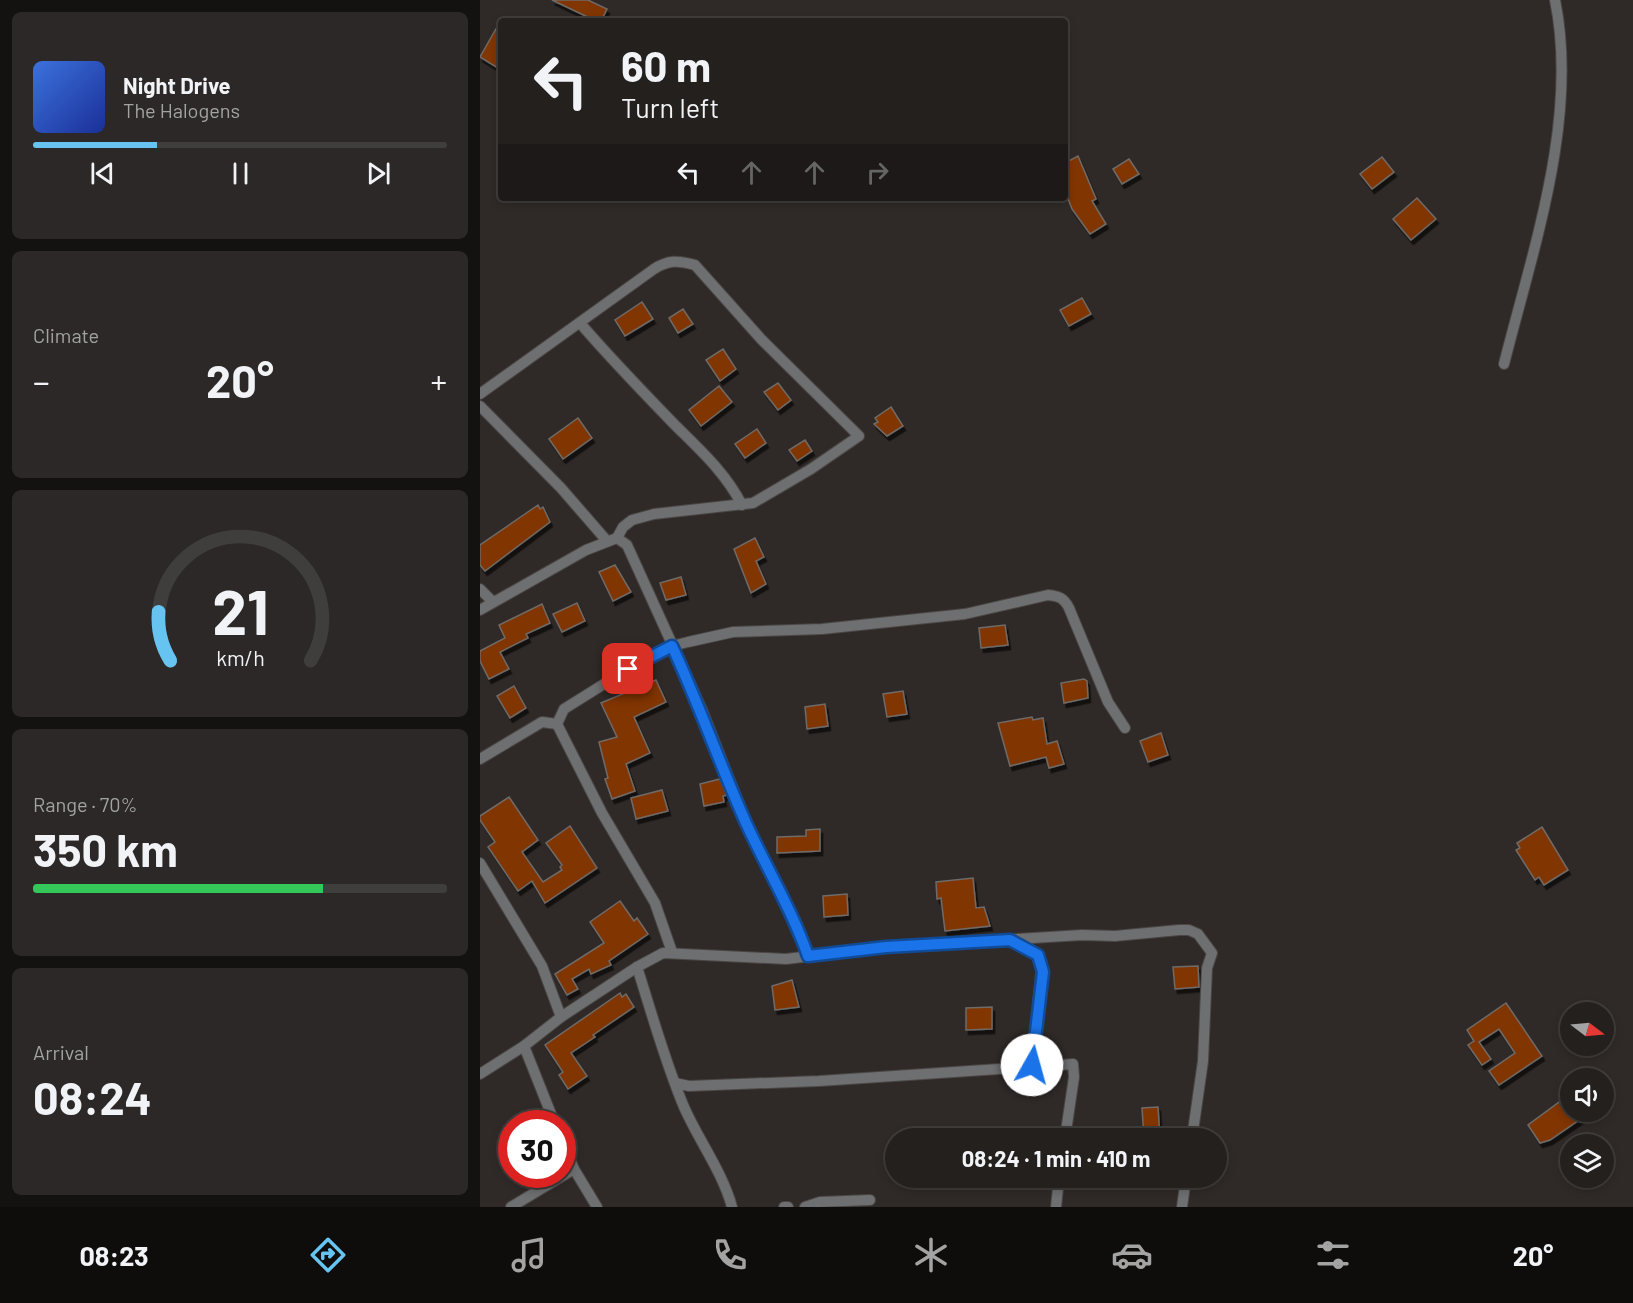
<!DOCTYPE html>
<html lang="en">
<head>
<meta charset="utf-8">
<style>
	body { margin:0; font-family:Barlow,sans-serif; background:#2b2827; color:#f1f3f6; height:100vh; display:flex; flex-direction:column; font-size:22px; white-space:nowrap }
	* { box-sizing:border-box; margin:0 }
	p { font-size:20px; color:#a3a3a4 }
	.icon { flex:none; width:33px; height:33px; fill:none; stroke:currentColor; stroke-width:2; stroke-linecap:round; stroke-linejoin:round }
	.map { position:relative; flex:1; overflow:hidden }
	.details { display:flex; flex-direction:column; gap:12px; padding:12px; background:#131210; width:480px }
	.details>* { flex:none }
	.top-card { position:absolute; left:18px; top:18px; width:570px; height:183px; border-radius:6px; box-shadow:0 3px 9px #0003,0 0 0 2px #403e3c; background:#23201e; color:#f1f3f6; overflow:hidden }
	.needle { width:39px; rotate:106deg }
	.buttons { position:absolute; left:1080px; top:1002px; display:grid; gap:12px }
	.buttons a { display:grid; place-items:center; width:54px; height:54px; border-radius:50%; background:#23201e; box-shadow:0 3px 9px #0003,0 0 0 2px #403e3c; font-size:30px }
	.speed { position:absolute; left:18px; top:1110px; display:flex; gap:12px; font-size:30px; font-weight:700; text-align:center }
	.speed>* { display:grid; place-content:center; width:78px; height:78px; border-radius:50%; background:#23201e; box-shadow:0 3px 9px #0003,0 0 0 2px #403e3c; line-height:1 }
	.speed .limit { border:9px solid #d22; background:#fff; color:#111 }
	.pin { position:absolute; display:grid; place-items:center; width:51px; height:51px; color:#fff; margin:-26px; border-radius:12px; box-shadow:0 3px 9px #0006 }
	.me { position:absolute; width:66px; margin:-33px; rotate:7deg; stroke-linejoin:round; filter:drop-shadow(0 0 4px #0008) }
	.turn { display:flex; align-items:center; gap:21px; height:126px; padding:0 24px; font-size:27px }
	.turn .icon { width:78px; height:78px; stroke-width:2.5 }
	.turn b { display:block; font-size:42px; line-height:51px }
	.lanes { display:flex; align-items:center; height:57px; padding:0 24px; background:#0003; justify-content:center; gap:30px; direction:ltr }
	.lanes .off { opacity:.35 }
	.big { font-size:45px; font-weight:700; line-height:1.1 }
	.details .tile { flex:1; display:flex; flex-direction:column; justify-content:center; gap:9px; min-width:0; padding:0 21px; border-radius:9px; background:#2b2827 }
	.details .dial { align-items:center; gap:0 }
	.dial svg { height:156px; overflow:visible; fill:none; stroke:#403e3c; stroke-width:7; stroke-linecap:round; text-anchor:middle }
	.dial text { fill:#f1f3f6; stroke:none }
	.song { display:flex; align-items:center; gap:18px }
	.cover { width:72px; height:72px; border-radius:9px; background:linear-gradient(135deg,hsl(220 70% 55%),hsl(230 70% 35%)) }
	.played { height:6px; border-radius:3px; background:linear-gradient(90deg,#67c4f0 30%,#403e3c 30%) }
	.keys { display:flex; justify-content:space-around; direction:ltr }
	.heat { display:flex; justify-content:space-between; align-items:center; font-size:33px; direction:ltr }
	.charge { height:9px; border-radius:4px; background:linear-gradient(90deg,#34c759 70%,#403e3c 0) }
	.trip { position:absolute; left:405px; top:1128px; width:342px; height:60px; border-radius:30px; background:#23201e; box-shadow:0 3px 9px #0003,0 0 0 2px #403e3c; font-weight:700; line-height:60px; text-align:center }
	.tab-bar { display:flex; height:96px; justify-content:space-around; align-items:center; background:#0e0d0c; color:#a3a3a4 }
	.tab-bar .icon { width:42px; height:42px }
	.tab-bar .current { color:#67c4f0 }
	.tab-bar b { font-size:27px; color:#f1f3f6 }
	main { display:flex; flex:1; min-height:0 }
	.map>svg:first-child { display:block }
</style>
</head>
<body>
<main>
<section class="details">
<div class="tile">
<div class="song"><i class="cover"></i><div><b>Night Drive</b><p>The Halogens</p></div></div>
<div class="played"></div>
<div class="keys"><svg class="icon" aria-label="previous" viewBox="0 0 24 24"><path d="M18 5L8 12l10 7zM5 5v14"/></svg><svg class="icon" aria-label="pause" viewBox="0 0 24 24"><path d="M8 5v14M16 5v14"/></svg><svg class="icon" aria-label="next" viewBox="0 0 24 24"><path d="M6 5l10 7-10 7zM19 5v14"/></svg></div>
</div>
<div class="tile"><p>Climate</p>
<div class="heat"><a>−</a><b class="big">20°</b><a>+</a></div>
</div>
<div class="tile dial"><svg viewBox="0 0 100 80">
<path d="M14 69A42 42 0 1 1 86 69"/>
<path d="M14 69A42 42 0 0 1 8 44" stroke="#67c4f0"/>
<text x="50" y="56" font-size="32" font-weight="700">21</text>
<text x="50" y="72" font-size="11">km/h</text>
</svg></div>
<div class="tile"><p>Range · 70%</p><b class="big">350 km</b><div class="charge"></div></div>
<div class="tile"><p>Arrival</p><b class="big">08:24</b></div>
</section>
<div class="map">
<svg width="1153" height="1207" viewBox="0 0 1153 1207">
	<defs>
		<filter id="shadow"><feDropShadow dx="2.5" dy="4.5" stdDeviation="0" flood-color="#0009"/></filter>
	</defs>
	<rect width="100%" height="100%" fill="#2f2a28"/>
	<g fill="#813600" stroke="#6f6a67" stroke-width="1.5" filter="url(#shadow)">
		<polygon points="72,0 108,0 127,9 121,21 116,21"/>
		<polygon points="21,20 21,70 0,57"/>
		<polygon points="598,156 616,199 612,201 626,224 610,234 592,209 585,191 585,163"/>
		<polygon points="902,157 914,172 892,189 880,174"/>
		<polygon points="649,159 659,174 642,184 633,169"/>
		<polygon points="937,198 956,219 931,240 913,219"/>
		<polygon points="602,298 611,314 589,326 580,310"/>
		<polygon points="162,302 173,319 145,336 135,320"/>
		<polygon points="203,309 213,324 198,333 189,318"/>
		<polygon points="243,349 256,369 240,381 226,360"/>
		<polygon points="298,383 311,400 298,410 284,392"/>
		<polygon points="239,386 252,402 221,426 209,410"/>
		<polygon points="411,407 423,426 407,436 394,424 398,422 395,418"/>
		<polygon points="98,418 112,438 83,459 69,439"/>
		<polygon points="277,429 286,443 265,458 255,444"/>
		<polygon points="325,440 332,451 317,461 309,450"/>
		<polygon points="58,505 60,509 63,507 70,522 5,571 0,565 0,545"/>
		<polygon points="275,538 284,557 276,561 286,584 271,593 254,549"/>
		<polygon points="135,565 151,592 133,601 119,572"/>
		<polygon points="201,577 206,595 186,600 180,583"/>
		<polygon points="97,603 105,621 82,632 73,614"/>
		<polygon points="62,604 70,623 46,634 48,638 20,652 29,669 9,679 0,661 0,651 25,638 19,625"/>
		<polygon points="525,625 528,645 501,648 499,628"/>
		<polygon points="604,679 607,681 608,698 584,703 581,683"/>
		<polygon points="176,680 186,702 154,717 170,753 146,764 155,791 132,799 125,779 128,778 119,742 137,737 121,703"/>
		<polygon points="34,686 46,708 30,718 17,696"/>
		<polygon points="423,691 427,714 407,717 403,694"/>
		<polygon points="345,704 348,726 327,729 325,707"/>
		<polygon points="552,717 553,720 563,718 567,744 577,741 584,764 569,768 566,757 530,766 518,723"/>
		<polygon points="681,733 688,755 668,762 660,741"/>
		<polygon points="240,779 247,795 243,796 244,802 224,806 220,784"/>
		<polygon points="182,790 188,811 156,819 151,798"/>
		<polygon points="29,797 58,840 42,852 63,882 82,870 80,867 82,865 66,843 90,826 117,868 65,903 52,881 38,891 8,847 15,842 0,820 0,816"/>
		<polygon points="1062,827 1088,870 1064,885 1059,877 1055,880 1036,850 1040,848 1037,843"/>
		<polygon points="340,829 340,851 297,853 297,837 326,836 326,830"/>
		<polygon points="493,878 496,908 504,907 510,926 465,931 461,898 457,899 456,882"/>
		<polygon points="367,894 368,915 344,917 343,896"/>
		<polygon points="140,901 154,921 157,918 168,934 129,961 131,965 111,974 109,969 92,979 98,989 87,995 75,974 124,943 110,922"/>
		<polygon points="718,966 719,987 695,989 693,967"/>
		<polygon points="312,980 319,1007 295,1010 292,986"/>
		<polygon points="140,993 142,997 146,994 154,1007 113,1035 115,1037 91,1053 107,1076 88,1089 79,1075 83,1072 65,1045"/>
		<polygon points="1026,1003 1062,1056 1019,1085 1009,1071 1035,1053 1019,1029 999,1042 1011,1059 1002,1065 988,1045 994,1041 987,1030"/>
		<polygon points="512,1007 512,1029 486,1030 486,1008"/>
		<polygon points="1090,1094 1090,1112 1097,1112 1102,1118 1070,1140 1060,1143 1048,1125"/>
		<polygon points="678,1107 680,1138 664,1138 662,1108"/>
	</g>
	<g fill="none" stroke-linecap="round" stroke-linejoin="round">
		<defs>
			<g id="street">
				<path d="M100,323C130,358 162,391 194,424C220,450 245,472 262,505"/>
				<path d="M1024,364C1053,249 1099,118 1075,0"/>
				<path d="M0,394L174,269C188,260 198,260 215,265L281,339L379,436L331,469L273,503L174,514L152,520L143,527L137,538"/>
				<polyline points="0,406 81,488 127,541"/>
				<polyline points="0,589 13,602"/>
				<polyline points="0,610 106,550 137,538 147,545 222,710 266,822 320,934 328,956"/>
				<polyline points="0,759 62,722 77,724"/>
				<polyline points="0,863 62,966 81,1017"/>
				<polyline points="533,941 558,955 562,963 552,1065"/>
				<path d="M192,952L175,903L122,813L77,724L84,709L148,669L192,646L208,642L253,632L342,629L485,614L568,595C579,596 584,598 589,608L628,702L645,728"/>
				<path d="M157,967C172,1014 185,1062 204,1107C219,1141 242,1171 252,1207"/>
				<polyline points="44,1046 75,1124"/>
				<polyline points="0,1074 44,1046 81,1017 157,967 183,953 306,959 407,947 602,935 635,936 699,930 709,930 718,934 732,953 727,968 723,1061 712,1138"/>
				<polyline points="195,1083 209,1086 339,1081 593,1064 594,1077 585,1138"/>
				<polyline points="82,1141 94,1169 117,1207"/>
				<polyline points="31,1207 94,1169"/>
				<polyline points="304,1207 308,1207"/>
				<polyline points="325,1207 340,1202 390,1200"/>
				<polyline points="576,1207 579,1178"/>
				<polyline points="702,1207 706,1178"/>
			</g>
		</defs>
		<use href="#street" stroke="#4b4644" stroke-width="12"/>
		<use href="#street" stroke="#6d6f71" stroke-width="10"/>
	</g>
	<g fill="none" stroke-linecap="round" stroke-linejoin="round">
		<defs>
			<path id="route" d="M148,669L192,646C219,704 240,765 266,823C286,867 312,910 328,956L406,947L530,940L558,955L563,972L552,1065"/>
		</defs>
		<use href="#route" stroke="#114b97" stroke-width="15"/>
		<use href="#route" stroke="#1a73e8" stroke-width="10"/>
	</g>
</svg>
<div class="buttons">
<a><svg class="needle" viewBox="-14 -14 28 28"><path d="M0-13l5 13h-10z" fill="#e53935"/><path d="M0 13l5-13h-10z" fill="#a3a3a4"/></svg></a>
<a><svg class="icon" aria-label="sound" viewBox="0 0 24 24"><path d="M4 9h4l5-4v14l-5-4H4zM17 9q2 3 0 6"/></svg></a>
<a><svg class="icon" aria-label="layers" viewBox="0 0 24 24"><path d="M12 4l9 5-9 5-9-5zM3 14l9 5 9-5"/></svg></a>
</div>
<div class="speed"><div class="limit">30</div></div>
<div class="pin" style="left:148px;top:669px;background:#d93025"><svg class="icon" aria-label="arrive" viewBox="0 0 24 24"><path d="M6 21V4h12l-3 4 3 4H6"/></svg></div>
<svg class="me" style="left:552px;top:1065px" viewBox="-20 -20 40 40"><circle r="19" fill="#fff"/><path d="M0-13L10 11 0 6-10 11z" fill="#1a73e8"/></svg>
<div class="trip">08:24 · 1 min · 410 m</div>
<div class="top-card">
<div class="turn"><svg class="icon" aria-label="left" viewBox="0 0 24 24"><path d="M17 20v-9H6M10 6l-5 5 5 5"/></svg><div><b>60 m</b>Turn left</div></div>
<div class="lanes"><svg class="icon" aria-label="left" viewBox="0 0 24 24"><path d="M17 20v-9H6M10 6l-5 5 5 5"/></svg><svg class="icon off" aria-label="ahead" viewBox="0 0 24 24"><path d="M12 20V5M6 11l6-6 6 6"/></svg><svg class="icon off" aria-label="ahead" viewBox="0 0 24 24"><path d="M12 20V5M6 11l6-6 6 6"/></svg><svg class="icon off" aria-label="right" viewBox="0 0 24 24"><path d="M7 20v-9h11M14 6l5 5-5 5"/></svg></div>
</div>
</div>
</main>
<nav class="tab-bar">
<b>08:23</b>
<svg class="icon current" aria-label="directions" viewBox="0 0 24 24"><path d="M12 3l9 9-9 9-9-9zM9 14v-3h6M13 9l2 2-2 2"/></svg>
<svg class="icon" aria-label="music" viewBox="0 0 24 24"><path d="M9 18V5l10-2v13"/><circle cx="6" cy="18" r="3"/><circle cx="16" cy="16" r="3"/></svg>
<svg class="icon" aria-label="phone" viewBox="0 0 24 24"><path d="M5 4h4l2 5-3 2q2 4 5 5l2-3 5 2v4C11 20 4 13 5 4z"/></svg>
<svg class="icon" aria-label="climate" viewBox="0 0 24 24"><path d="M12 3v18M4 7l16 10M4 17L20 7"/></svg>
<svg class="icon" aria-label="car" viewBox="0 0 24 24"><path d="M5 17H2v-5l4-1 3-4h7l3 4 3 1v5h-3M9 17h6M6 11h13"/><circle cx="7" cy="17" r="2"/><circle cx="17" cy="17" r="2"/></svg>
<svg class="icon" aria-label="filters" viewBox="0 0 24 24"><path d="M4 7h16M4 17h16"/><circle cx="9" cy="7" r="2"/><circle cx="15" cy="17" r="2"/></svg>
<b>20°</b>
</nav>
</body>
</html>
